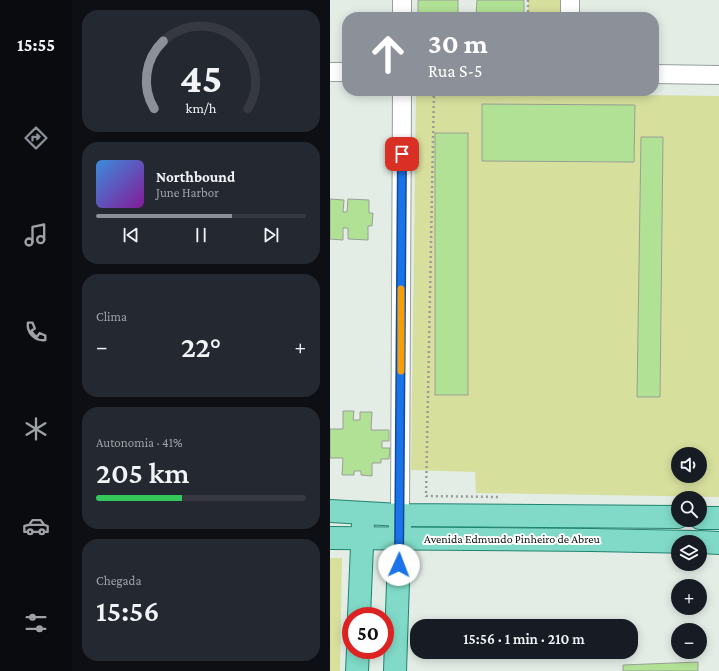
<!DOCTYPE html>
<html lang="pt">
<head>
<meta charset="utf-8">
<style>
	body { margin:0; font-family:"Crimson Pro",serif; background:#242831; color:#f1f3f6; height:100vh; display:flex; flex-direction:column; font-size:15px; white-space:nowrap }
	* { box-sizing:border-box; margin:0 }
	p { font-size:13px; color:#9ea1a6 }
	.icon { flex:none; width:22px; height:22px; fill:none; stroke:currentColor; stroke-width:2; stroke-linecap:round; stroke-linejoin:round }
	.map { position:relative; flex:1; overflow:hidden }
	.side { display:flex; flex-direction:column; gap:10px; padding:10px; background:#0d0f14; width:258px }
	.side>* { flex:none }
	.top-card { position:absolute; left:12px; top:12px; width:317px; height:84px; border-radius:16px; box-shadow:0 2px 10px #0003; background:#8c9099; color:#fff; overflow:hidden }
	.tools { position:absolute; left:341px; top:447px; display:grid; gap:8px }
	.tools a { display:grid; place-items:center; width:36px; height:36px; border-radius:50%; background:#171b24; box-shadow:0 2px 10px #0003; font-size:20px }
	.speed { position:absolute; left:12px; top:607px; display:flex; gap:8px; font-size:20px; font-weight:700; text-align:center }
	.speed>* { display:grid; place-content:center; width:52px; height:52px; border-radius:50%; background:#171b24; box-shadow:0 2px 10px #0003; line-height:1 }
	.speed .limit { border:6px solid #d22; background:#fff; color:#111 }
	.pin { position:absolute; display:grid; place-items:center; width:34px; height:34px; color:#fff; margin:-17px; border-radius:8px; box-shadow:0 2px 6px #0006 }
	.me { position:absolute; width:44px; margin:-22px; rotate:2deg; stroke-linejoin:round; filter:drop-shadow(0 0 3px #0008) }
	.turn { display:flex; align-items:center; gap:14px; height:84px; padding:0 20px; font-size:18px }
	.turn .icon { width:52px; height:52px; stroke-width:2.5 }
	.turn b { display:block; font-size:28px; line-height:34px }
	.big { font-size:30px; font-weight:600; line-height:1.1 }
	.side .tile { flex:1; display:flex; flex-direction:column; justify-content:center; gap:6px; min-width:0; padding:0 14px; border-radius:16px; background:#242831 }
	.side .dial { align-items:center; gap:0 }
	.dial svg { height:104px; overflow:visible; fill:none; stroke:#363941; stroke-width:7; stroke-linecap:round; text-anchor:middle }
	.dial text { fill:#f1f3f6; stroke:none }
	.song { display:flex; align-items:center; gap:12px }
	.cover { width:48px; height:48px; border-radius:6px; background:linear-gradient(135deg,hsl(210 70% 55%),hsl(290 70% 35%)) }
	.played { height:4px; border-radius:2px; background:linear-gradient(90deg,#8c9099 65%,#363941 65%) }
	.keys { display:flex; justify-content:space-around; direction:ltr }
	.heat { display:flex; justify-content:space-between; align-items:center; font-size:22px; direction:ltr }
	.charge { height:6px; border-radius:3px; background:linear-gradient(90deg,#34c759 41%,#363941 0) }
	.trip { position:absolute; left:80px; top:619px; width:228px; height:40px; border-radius:16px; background:#171b24; box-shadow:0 2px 10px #0003; font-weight:600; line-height:40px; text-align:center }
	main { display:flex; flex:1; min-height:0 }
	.tab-bar { display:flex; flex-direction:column; width:72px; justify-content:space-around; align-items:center; background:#090b0e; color:#9ea1a6 }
	.tab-bar .icon { width:28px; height:28px }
	.tab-bar .selected { color:#8c9099 }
	.tab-bar b { font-size:18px; color:#f1f3f6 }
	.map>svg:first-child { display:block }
</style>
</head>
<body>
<main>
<nav class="tab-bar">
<b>15:55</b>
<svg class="icon selected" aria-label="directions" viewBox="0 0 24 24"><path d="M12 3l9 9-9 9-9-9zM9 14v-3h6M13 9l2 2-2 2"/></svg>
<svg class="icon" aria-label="music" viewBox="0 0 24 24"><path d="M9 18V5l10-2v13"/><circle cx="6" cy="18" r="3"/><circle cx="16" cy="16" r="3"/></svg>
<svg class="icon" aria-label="phone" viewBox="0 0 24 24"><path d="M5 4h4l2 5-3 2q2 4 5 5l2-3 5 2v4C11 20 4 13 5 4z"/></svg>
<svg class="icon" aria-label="climate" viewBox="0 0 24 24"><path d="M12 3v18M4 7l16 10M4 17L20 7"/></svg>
<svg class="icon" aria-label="car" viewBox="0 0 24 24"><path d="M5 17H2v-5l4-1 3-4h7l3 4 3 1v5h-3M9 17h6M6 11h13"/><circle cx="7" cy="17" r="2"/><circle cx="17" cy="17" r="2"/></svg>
<svg class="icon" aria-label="filters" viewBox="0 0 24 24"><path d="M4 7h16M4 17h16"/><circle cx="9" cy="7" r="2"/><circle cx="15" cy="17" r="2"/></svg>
</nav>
<section class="side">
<div class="tile dial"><svg viewBox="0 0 100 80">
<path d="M14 69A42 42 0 1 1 86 69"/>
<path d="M14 69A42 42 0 0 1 21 17" stroke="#8c9099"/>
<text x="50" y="56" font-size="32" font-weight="700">45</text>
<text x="50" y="72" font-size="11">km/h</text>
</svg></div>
<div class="tile">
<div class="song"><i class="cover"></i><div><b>Northbound</b><p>June Harbor</p></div></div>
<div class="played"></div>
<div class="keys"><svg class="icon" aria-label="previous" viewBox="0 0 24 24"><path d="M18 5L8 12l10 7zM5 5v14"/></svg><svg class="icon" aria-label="pause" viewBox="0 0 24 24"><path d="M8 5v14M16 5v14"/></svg><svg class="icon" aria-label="next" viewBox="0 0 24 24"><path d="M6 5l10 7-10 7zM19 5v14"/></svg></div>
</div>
<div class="tile"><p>Clima</p>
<div class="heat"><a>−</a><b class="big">22°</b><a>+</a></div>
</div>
<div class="tile"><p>Autonomia · 41%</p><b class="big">205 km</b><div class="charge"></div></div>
<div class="tile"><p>Chegada</p><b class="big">15:56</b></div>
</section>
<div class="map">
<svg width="389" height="671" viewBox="0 0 389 671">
	<rect width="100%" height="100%" fill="#e3ede6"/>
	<g fill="#d7df9d" fill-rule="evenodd">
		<polygon points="198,0 234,0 233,17 198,17"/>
		<path d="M86,92L389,96V497L146,493L145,472L81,470ZM348,454H370V476H348Z"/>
		<polygon points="0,558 12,558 10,671 0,671"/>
	</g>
	<g fill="#b1e194" stroke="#9a9f97">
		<rect x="88" y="0" width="40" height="17"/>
		<polygon points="147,0 194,0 194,17 146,17"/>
		<polygon points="152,104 305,105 304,162 152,161"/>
		<rect x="105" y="133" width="33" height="262"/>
		<polygon points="311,137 333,137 330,397 307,397"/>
		<polygon points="0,199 14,200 13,212 17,212 18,199 39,200 39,213 43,213 42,226 38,226 38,240 18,239 18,228 13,228 13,240 0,239"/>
		<polygon points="13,411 24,411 23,420 30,420 30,412 42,412 41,430 59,430 59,441 52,441 52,448 60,448 59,459 51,459 51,463 42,463 42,476 31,475 31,471 24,471 24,475 12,475 13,458 0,458 0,429 13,429"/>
		<polygon points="368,662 368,671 293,671 293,665"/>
	</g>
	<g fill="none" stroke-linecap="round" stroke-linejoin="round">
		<defs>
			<g id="minor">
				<polyline points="72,0 72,17"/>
				<polyline points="240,17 240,0"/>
				<polyline points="0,72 17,72"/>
				<polyline points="324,74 389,75"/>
				<polyline points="70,515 72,91"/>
			</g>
			<g id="major">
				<polyline points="0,511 70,515 348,517"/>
				<polyline points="370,518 389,518"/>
				<polyline points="0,538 262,540 364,542"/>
				<polyline points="370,542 389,543"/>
				<polyline points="29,616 33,523"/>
				<polyline points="27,671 28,650"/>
				<polyline points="65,671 70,524"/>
			</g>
		</defs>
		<use href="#minor" stroke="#969f99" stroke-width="20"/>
		<use href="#major" stroke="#21836f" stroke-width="24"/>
		<g stroke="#969e99" stroke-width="2.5" stroke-dasharray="2 3" stroke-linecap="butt">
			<polyline points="198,17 198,0"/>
			<polyline points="104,91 96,496 170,497"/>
		</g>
		<use href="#minor" stroke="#fff" stroke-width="18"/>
		<use href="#major" stroke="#80dac7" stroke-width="22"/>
	</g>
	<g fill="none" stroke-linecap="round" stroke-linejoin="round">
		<defs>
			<polyline id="route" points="69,565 72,154"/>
		</defs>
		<use href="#route" stroke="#114b97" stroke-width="10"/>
		<use href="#route" stroke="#1a73e8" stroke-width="7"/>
		<polyline stroke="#f59e0b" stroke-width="7" points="71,371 71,289"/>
	</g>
	<g text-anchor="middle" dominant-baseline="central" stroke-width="4" stroke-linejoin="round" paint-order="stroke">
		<g font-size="12" fill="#0e110f" stroke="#fff">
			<text x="182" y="539">Avenida Edmundo Pinheiro de Abreu</text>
		</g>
	</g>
</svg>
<div class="tools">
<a><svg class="icon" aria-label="sound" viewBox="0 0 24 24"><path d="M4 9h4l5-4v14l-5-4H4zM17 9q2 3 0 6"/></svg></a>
<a><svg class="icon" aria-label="search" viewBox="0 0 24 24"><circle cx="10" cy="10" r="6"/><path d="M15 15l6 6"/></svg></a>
<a><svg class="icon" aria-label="layers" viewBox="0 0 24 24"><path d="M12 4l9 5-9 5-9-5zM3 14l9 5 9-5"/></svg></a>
<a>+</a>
<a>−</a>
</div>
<div class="speed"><div class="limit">50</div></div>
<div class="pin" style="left:72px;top:154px;background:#d93025"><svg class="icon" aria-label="arrive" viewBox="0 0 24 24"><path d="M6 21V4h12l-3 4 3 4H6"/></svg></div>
<svg class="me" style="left:69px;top:565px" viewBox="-20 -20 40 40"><circle r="19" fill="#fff"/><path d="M0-13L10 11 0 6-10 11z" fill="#1a73e8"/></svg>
<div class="trip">15:56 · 1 min · 210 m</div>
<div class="top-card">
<div class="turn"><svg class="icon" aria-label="ahead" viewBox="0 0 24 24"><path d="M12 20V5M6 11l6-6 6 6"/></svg><div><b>30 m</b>Rua S-5</div></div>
</div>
</div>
</main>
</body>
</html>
